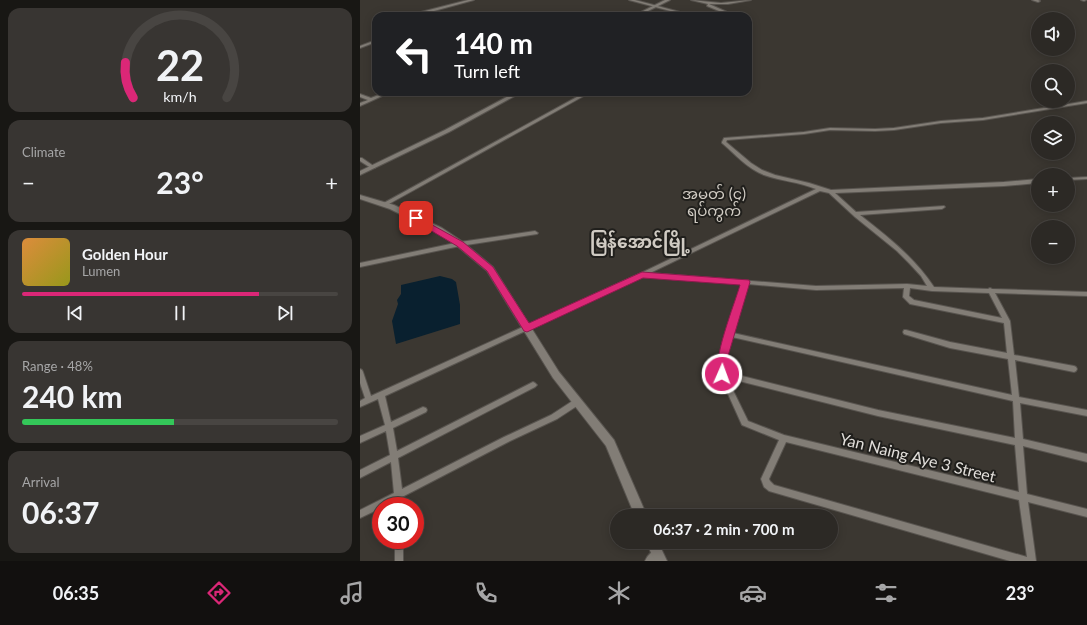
<!DOCTYPE html>
<html lang="en">
<head>
<meta charset="utf-8">
<style>
	body { margin:0; font-family:Lato,"Noto Sans Myanmar",sans-serif; background:#383532; color:#f1f3f6; height:100vh; display:flex; flex-direction:column; font-size:15px; white-space:nowrap }
	* { box-sizing:border-box; margin:0 }
	p { font-size:13px; color:#a6a6a7 }
	.icon { flex:none; width:22px; height:22px; fill:none; stroke:currentColor; stroke-width:2; stroke-linecap:round; stroke-linejoin:round }
	.map { position:relative; flex:1; overflow:hidden }
	.sheet { display:flex; flex-direction:column; gap:8px; padding:8px; background:#181714; width:360px }
	.sheet>* { flex:none }
	.top-card { position:absolute; left:12px; top:12px; width:380px; height:84px; border-radius:12px; box-shadow:0 2px 10px #0003,0 0 0 1px #484542; background:#202124; color:#fff; overflow:hidden }
	.fabs { position:absolute; left:671px; top:12px; display:grid; gap:8px }
	.fabs a { display:grid; place-items:center; width:44px; height:44px; border-radius:50%; background:#2c2925; box-shadow:0 2px 10px #0003,0 0 0 1px #484542; font-size:20px }
	.speed { position:absolute; left:12px; top:497px; display:flex; gap:8px; font-size:20px; font-weight:700; text-align:center }
	.speed>* { display:grid; place-content:center; width:52px; height:52px; border-radius:50%; background:#2c2925; box-shadow:0 2px 10px #0003,0 0 0 1px #484542; line-height:1 }
	.speed .limit { border:6px solid #d22; background:#fff; color:#111 }
	.pin { position:absolute; display:grid; place-items:center; width:34px; height:34px; color:#fff; margin:-17px; border-radius:8px; box-shadow:0 2px 6px #0006 }
	.me { position:absolute; width:44px; margin:-22px; rotate:2deg; stroke-linejoin:round; filter:drop-shadow(0 0 3px #0008) }
	.turn { display:flex; align-items:center; gap:14px; height:84px; padding:0 16px; font-size:18px }
	.turn .icon { width:52px; height:52px; stroke-width:2.5 }
	.turn b { display:block; font-size:28px; line-height:34px }
	.big { font-size:30px; font-weight:700; line-height:1.1 }
	.sheet .card { flex:1; display:flex; flex-direction:column; justify-content:center; gap:6px; min-width:0; padding:0 14px; border-radius:12px; background:#383532 }
	.sheet .dial { align-items:center; gap:0 }
	.dial svg { height:104px; overflow:visible; fill:none; stroke:#484542; stroke-width:7; stroke-linecap:round; text-anchor:middle }
	.dial text { fill:#f1f3f6; stroke:none }
	.song { display:flex; align-items:center; gap:12px }
	.cover { width:48px; height:48px; border-radius:6px; background:linear-gradient(135deg,hsl(30 70% 55%),hsl(60 70% 35%)) }
	.played { height:4px; border-radius:2px; background:linear-gradient(90deg,#db2777 75%,#484542 75%) }
	.keys { display:flex; justify-content:space-around; direction:ltr }
	.heat { display:flex; justify-content:space-between; align-items:center; font-size:22px; direction:ltr }
	.charge { height:6px; border-radius:3px; background:linear-gradient(90deg,#34c759 48%,#484542 0) }
	.trip { position:absolute; left:250px; top:509px; width:228px; height:40px; border-radius:20px; background:#2c2925; box-shadow:0 2px 10px #0003,0 0 0 1px #484542; font-weight:700; line-height:40px; text-align:center }
	.tab-bar { display:flex; height:64px; justify-content:space-around; align-items:center; background:#12100f; color:#a6a6a7 }
	.tab-bar .icon { width:28px; height:28px }
	.tab-bar .selected { color:#db2777 }
	.tab-bar b { font-size:18px; color:#f1f3f6 }
	main { display:flex; flex:1; min-height:0 }
	.map>svg:first-child { display:block }
</style>
</head>
<body>
<main>
<section class="sheet">
<div class="card dial"><svg viewBox="0 0 100 80">
<path d="M14 69A42 42 0 1 1 86 69"/>
<path d="M14 69A42 42 0 0 1 8 42" stroke="#db2777"/>
<text x="50" y="56" font-size="32" font-weight="700">22</text>
<text x="50" y="72" font-size="11">km/h</text>
</svg></div>
<div class="card"><p>Climate</p>
<div class="heat"><a>−</a><b class="big">23°</b><a>+</a></div>
</div>
<div class="card">
<div class="song"><i class="cover"></i><div><b>Golden Hour</b><p>Lumen</p></div></div>
<div class="played"></div>
<div class="keys"><svg class="icon" aria-label="previous" viewBox="0 0 24 24"><path d="M18 5L8 12l10 7zM5 5v14"/></svg><svg class="icon" aria-label="pause" viewBox="0 0 24 24"><path d="M8 5v14M16 5v14"/></svg><svg class="icon" aria-label="next" viewBox="0 0 24 24"><path d="M6 5l10 7-10 7zM19 5v14"/></svg></div>
</div>
<div class="card"><p>Range · 48%</p><b class="big">240 km</b><div class="charge"></div></div>
<div class="card"><p>Arrival</p><b class="big">06:37</b></div>
</section>
<div class="map">
<svg width="727" height="561" viewBox="0 0 727 561">
	<rect width="100%" height="100%" fill="#3b3731"/>
	<polygon fill="#09202f" points="80,276 92,279 96,282 100,305 100,324 36,344 32,321 38,304 37,300 41,294 41,285"/>
	<g fill="none" stroke-linecap="round" stroke-linejoin="round">
		<defs>
			<g id="minor">
				<polygon points="108,0 114,0 63,14 59,16 54,16 61,12"/>
				<polygon points="269,0 275,0 335,16 329,16"/>
				<polygon points="331,0 361,3 391,0 368,4 349,4 376,16 371,16 347,6 348,4"/>
				<polygon points="672,0 678,0 680,1 678,2"/>
				<polygon points="721,0 726,0 724,1"/>
				<polygon points="16,40 16,42 0,48 0,46"/>
				<polygon points="26,92 31,92 0,106 0,103 8,100 0,97 0,94 11,98"/>
				<polygon points="226,92 231,92 27,205 25,206 22,204"/>
				<path d="M727,101V103L623,120L581,123L534,130L515,131L470,130L444,134L367,140L366,142L391,163L402,170L415,175L449,183L471,190L644,182L678,179V183L644,186L475,193L496,212L584,206L585,207L582,209L500,215C529,238 553,256 574,287L628,289L630,288L632,289L727,292V296L635,293L650,321L654,355L714,366L716,367L717,369L716,371L714,372L655,360L659,397L727,410V416L660,403L663,439L727,454V462L663,446L667,494L727,509V517L668,502L676,561H650L409,491L404,487L401,479L419,440L382,425L359,374L360,356L366,336L365,334L367,332L382,284L282,277L25,396L31,422L63,407L66,408L67,410L66,412L33,428L37,451L171,383L173,382L175,383L177,385L175,387L38,458L42,489L144,437L191,415L214,400L217,399L220,400L221,402L220,404L197,419L150,441L42,497V506H34V501L24,506H21V508L0,518V510L34,493L31,462L0,478V470L30,455L26,431L0,443V436L25,425L18,399L0,407V401L5,398L0,383V369L2,370L3,372L11,396L279,274L456,189C439,182 421,181 404,175C388,169 375,154 362,143V142L364,138L444,132L470,128L515,129L534,128L581,121L623,118ZM460,191L469,193L495,217L537,251L549,263L561,276L567,286L547,284L456,286L290,273ZM388,284L456,290L544,288L543,297L550,304L644,323L647,353L590,342L546,330H544L543,332L544,334L590,348L648,359L652,395L373,333ZM550,288L572,291L629,293L642,318L554,300L549,296ZM372,337L653,401L655,438L518,410L366,372V356ZM367,378L518,416L655,445L659,492L424,435L388,421ZM426,442L659,500L667,557L414,485L410,481L409,479Z"/>
				<polygon points="0,158 2,158 15,167 15,168 11,168 0,161"/>
				<polygon points="727,177 727,179 708,180 708,178"/>
				<polygon points="175,231 178,233 177,234 100,246 0,267 0,263 100,242"/>
				<rect x="35" y="540" width="8" height="21"/>
				<path d="M297,549L300,550L301,553L300,556L295,561H285C287,556 292,551 297,549Z"/>
			</g>
			<g id="tertiary">
				<polygon points="305,0 310,0 278,16 273,16"/>
				<polygon points="156,92 162,92 89,132 0,175 0,171 85,130"/>
			</g>
			<g id="secondary">
				<polygon points="0,195 34,205 82,228 103,242 133,267 199,372 254,440 287,516 275,516 246,446 193,378 127,271 97,246 76,232 30,209 0,199"/>
				<polygon points="286,542 298,542 307,561 295,561"/>
			</g>
		</defs>
		<use href="#minor" stroke="#58544f" stroke-width="2"/>
		<use href="#tertiary" stroke="#58544f" stroke-width="2"/>
		<use href="#secondary" stroke="#58544f" stroke-width="2"/>
		<use href="#minor" fill="#827d76" fill-rule="evenodd"/>
		<use href="#tertiary" fill="#827d76" fill-rule="evenodd"/>
		<use href="#secondary" fill="#827d76" fill-rule="evenodd"/>
	</g>
	<path fill="#db2777" stroke="#8e194d" d="M56,216L103,242L133,267L169,323L282,272L389,280L390,282L368,356V374L366,377L362,379L359,377C351,362 375,303 380,285L283,278L167,332L164,331L127,271L97,246L53,220L52,218Z"/>
	<g text-anchor="middle" dominant-baseline="central" stroke-width="4" stroke-linejoin="round" paint-order="stroke">
		<g font-size="15" fill="#d0cbc3" stroke="#201f1c">
			<text x="354" y="193">အမှတ် (၄)<tspan x="354" dy="17">ရပ်ကွက်</tspan></text>
		</g>
		<g font-size="16" fill="#e2dfdb" stroke="#201f1c">
			<text transform="translate(558 457) rotate(14)">Yan Naing Aye 3 Street</text>
		</g>
		<g font-size="17" font-weight="bold" fill="#d0cbc3" stroke="#201f1c">
			<text x="280" y="241">မြန်အောင်မြို့</text>
		</g>
	</g>
</svg>
<div class="fabs">
<a><svg class="icon" aria-label="sound" viewBox="0 0 24 24"><path d="M4 9h4l5-4v14l-5-4H4zM17 9q2 3 0 6"/></svg></a>
<a><svg class="icon" aria-label="search" viewBox="0 0 24 24"><circle cx="10" cy="10" r="6"/><path d="M15 15l6 6"/></svg></a>
<a><svg class="icon" aria-label="layers" viewBox="0 0 24 24"><path d="M12 4l9 5-9 5-9-5zM3 14l9 5 9-5"/></svg></a>
<a>+</a>
<a>−</a>
</div>
<div class="speed"><div class="limit">30</div></div>
<div class="pin" style="left:56px;top:218px;background:#d93025"><svg class="icon" aria-label="arrive" viewBox="0 0 24 24"><path d="M6 21V4h12l-3 4 3 4H6"/></svg></div>
<svg class="me" style="left:362px;top:374px" viewBox="-20 -20 40 40"><circle r="17" fill="#db2777" stroke="#fff" stroke-width="3"/><path d="M0-11L8 9 0 5-8 9z" fill="#fff"/></svg>
<div class="trip">06:37 · 2 min · 700 m</div>
<div class="top-card">
<div class="turn"><svg class="icon" aria-label="left" viewBox="0 0 24 24"><path d="M17 20v-9H6M10 6l-5 5 5 5"/></svg><div><b>140 m</b>Turn left</div></div>
</div>
</div>
</main>
<nav class="tab-bar">
<b>06:35</b>
<svg class="icon selected" aria-label="directions" viewBox="0 0 24 24"><path d="M12 3l9 9-9 9-9-9zM9 14v-3h6M13 9l2 2-2 2"/></svg>
<svg class="icon" aria-label="music" viewBox="0 0 24 24"><path d="M9 18V5l10-2v13"/><circle cx="6" cy="18" r="3"/><circle cx="16" cy="16" r="3"/></svg>
<svg class="icon" aria-label="phone" viewBox="0 0 24 24"><path d="M5 4h4l2 5-3 2q2 4 5 5l2-3 5 2v4C11 20 4 13 5 4z"/></svg>
<svg class="icon" aria-label="climate" viewBox="0 0 24 24"><path d="M12 3v18M4 7l16 10M4 17L20 7"/></svg>
<svg class="icon" aria-label="car" viewBox="0 0 24 24"><path d="M5 17H2v-5l4-1 3-4h7l3 4 3 1v5h-3M9 17h6M6 11h13"/><circle cx="7" cy="17" r="2"/><circle cx="17" cy="17" r="2"/></svg>
<svg class="icon" aria-label="filters" viewBox="0 0 24 24"><path d="M4 7h16M4 17h16"/><circle cx="9" cy="7" r="2"/><circle cx="15" cy="17" r="2"/></svg>
<b>23°</b>
</nav>
</body>
</html>
